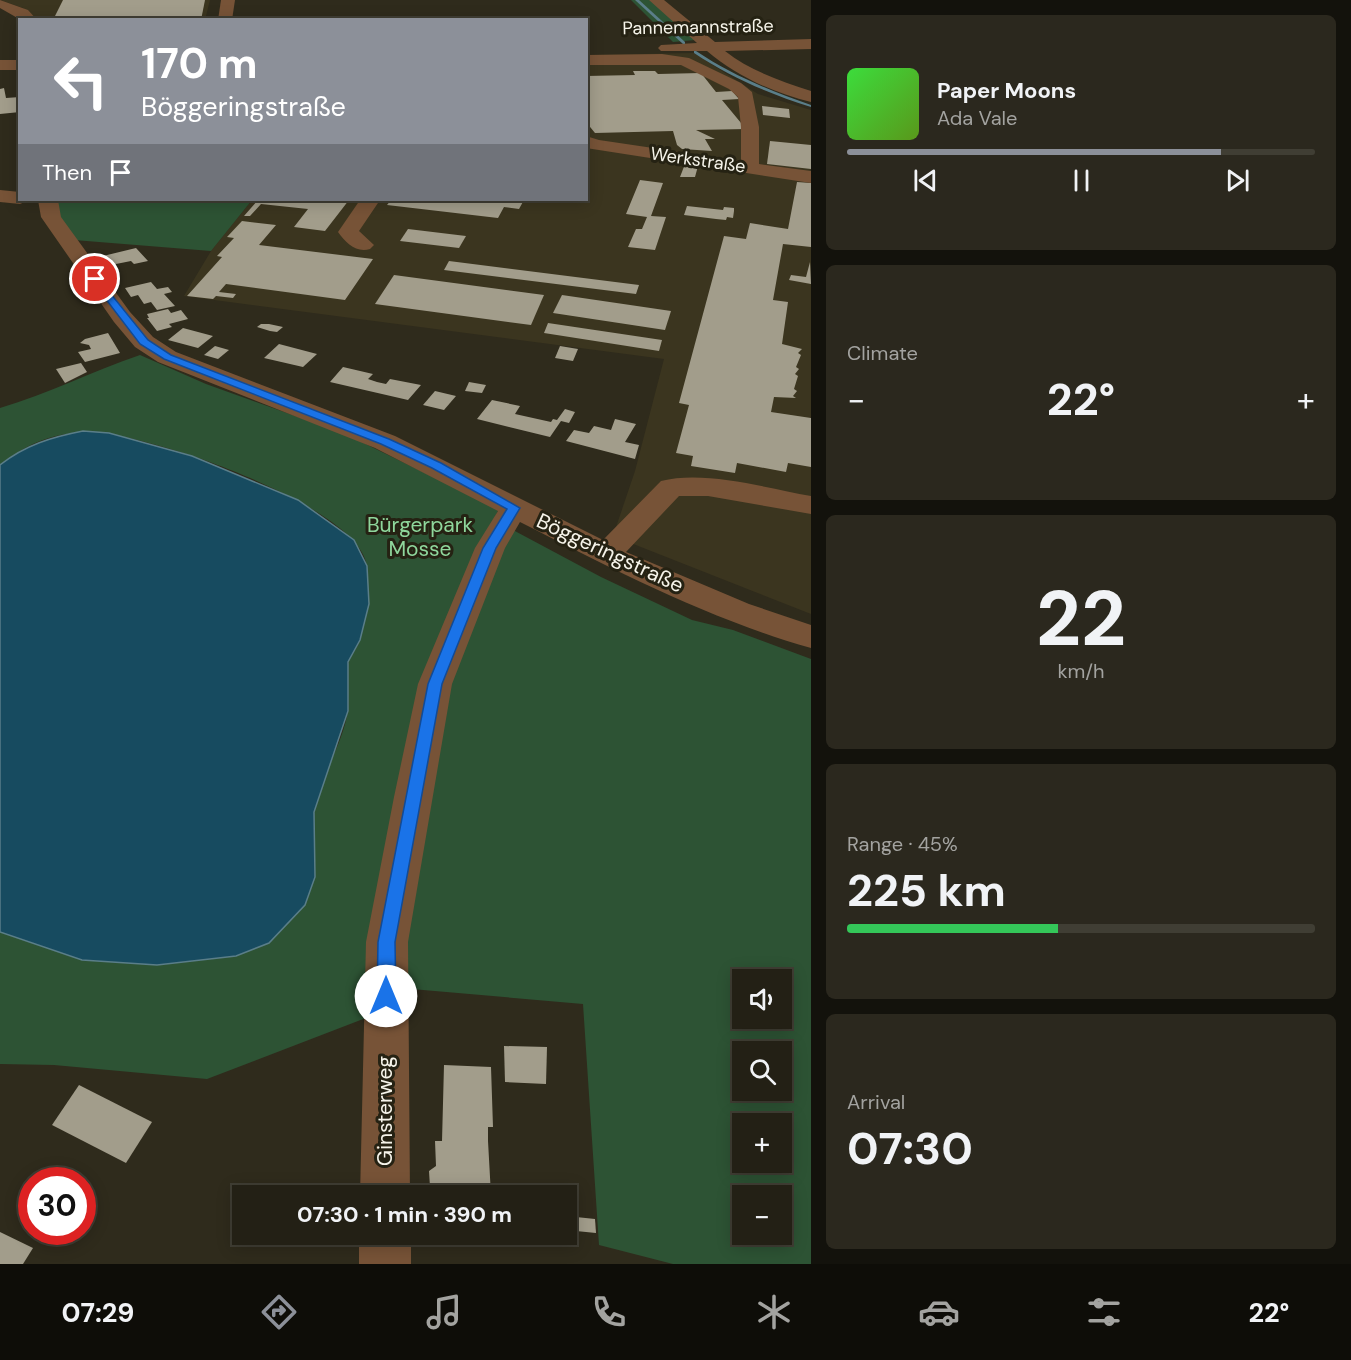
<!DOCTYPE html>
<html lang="en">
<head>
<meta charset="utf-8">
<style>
	body { margin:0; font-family:"DM Sans",sans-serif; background:#2b281e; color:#f1f3f6; height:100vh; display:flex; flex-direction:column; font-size:22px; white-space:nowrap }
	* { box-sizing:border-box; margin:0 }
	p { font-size:20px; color:#a3a3a0 }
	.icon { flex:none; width:33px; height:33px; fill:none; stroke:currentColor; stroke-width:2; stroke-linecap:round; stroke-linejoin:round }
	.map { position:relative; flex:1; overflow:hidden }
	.sheet { display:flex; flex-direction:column; gap:15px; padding:15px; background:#13120c; width:540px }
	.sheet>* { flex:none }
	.hud { position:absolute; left:18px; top:18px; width:570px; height:183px; border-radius:0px; box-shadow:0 3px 15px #0003,0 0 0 2px #403e34; background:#8c9099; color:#fff; overflow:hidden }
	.fabs { position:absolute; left:732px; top:969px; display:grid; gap:12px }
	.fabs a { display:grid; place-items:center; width:60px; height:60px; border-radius:0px; background:#232015; box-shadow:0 3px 15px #0003,0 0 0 2px #403e34; font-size:30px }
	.speed { position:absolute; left:18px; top:1167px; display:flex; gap:12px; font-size:30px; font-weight:700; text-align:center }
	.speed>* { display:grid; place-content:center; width:78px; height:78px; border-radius:50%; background:#232015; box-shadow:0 3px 15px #0003,0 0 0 2px #403e34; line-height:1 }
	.speed .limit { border:9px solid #d22; background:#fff; color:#111 }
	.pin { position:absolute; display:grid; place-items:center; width:51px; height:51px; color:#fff; margin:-26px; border:3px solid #fff; border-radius:50%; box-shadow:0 2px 6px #0007 }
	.me { position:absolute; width:66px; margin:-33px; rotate:0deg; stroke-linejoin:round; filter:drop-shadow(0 0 4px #0008) }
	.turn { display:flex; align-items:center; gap:21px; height:126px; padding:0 24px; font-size:27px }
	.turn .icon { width:78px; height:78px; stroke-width:2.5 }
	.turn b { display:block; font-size:42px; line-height:51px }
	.then { display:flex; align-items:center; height:57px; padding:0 24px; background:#0003; gap:12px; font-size:22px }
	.big { font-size:45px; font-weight:700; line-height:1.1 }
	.sheet .card { flex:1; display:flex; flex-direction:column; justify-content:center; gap:9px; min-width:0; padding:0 21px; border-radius:9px; background:#2b281e }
	.sheet .dial { align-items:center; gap:0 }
	.dial b { font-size:78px; line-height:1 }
	.song { display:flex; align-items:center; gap:18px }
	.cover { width:72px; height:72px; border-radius:9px; background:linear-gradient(135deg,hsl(120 70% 55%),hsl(90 70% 35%)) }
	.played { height:6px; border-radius:3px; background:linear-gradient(90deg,#8c9099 80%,#403e34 80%) }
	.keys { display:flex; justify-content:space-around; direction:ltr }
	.heat { display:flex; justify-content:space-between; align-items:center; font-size:33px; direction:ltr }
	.charge { height:9px; border-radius:4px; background:linear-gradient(90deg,#34c759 45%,#403e34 0) }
	.trip { position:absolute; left:232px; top:1185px; width:345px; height:60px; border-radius:0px; background:#232015; box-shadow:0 3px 15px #0003,0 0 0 2px #403e34; font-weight:700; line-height:60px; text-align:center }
	.tab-bar { display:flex; height:96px; justify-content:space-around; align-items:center; background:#0e0d08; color:#a3a3a0 }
	.tab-bar .icon { width:42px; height:42px }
	.tab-bar .selected { color:#8c9099 }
	.tab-bar b { font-size:27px; color:#f1f3f6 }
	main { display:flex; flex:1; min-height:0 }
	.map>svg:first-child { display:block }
</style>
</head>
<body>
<main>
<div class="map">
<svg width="811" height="1264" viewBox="0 0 811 1264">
	<rect width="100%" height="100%" fill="#2f2b1c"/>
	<g fill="#3b351f">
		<polygon points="0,0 210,0 205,20 36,19 23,8"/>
		<polygon points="694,53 758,94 811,110 811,614 613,536 635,471 664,359 184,296 211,251 252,200 586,200 587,55"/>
	</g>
	<g fill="#2d5334" fill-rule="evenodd">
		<polygon points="631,0 651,0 695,40 673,42"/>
		<polygon points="60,200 252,200 211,251 74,240 55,210 57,201"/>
		<path d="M140,355L206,384L343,433L499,509L481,544L371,1016L207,1079L54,1065L0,1064V932L82,960L158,965L236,956L315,877C314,856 311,834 314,813C319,778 343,745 348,710C349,695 346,679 348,664C350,655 358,648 360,640C364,628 368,580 367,567C362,517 223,465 180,452C111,432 62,416 0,465V408C48,394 93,371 140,355Z"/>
		<path d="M513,530L601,577L692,620L733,630L811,659V1264H673L599,1245L583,1004L400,988L439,713L487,578ZM742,980H782V1018H742ZM742,1052H782V1090H742ZM742,1124H782V1162H742ZM742,1196H782V1234H742Z"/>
	</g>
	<path fill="#174b60" stroke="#5a7e89" stroke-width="1.5" d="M83,431L109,433L192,456L298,500L354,540L367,566L369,604L360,640L348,662V711L314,812L315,877L305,905L269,943L236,956L157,965L82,960L0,932V465C25,445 52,437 83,431Z"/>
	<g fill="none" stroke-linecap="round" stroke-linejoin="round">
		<g fill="#5a7e89" fill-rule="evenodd">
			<polygon points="635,0 639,0 685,42 685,44 683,44"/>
			<path d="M694,51H696C732,75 770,91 811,105V107C769,94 730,77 694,53Z"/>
		</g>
	</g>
	<g fill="#a29d8b">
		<polygon points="63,0 205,0 201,20 53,20"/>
		<polygon points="633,71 655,71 658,74 701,73 716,92 732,91 739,99 722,100 746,129 696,130 715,139 705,139 712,151 682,149 677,145 673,131 595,133 586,122 586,76 635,75"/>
		<polygon points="4,88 6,98 20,97 20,112 0,114 0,89"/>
		<polygon points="762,106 789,109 790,118 763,115"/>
		<polygon points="770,141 811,145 811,169 767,164"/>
		<polygon points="685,164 698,166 695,177 680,177"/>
		<polygon points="640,180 663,183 651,216 666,217 655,250 628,247 636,229 642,229 647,217 626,214"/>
		<polygon points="797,182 811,183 811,247 783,244 773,300 788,302 782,344 802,349 798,353 801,355 796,367 799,369 795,374 798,376 794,389 797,391 793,396 796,398 774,397 771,412 811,418 811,467 788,463 786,472 737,463 735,473 691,466 693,456 676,453 689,405 679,403 724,236 746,239 750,223 788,229"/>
		<polygon points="258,200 349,200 325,231 294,227 308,209 261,204 250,216 244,216"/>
		<polygon points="391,200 524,200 519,209 504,207 498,218 387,205"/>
		<polygon points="687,206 723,210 724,207 734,208 734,211 733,218 727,217 726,220 716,219 684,215"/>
		<polygon points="242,221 276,225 259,245 373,259 345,300 226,284 219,292 236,294 233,298 216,296 213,299 187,296 222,257 217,256 234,238 227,237"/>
		<polygon points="408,229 466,236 459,248 400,241"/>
		<polygon points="136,248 148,261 134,264 131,261 111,265 103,256"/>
		<polygon points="449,261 639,285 636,294 444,270"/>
		<polygon points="810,262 811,284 789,280 791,275 806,277"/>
		<polygon points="394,275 544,295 531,325 375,304"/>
		<polygon points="151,282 157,289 168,287 172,292 164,294 175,306 157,310 151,302 144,304 138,295 131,297 125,288"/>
		<polygon points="562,295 671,311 665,330 553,313"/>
		<polygon points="168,309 171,313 181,310 188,319 169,324 172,327 157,331 147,318 149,318 147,314"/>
		<polygon points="548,323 662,340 659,351 544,333"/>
		<polygon points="261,324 269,324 283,327 277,332 270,331 257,327"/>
		<polygon points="183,328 213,336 198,348 168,340"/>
		<polygon points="108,333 120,353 85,362 78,352 91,349 89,345 80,343 85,339"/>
		<polygon points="279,344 317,354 303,367 264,358"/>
		<polygon points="215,346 229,350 218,359 204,355"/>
		<polygon points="560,346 578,349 573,361 555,358"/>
		<polygon points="81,363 87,372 65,383 56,369"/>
		<polygon points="343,367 373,374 368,379 377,382 386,384 390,379 421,385 408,400 330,382"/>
		<polygon points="469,382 486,385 482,393 465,391"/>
		<polygon points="435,391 456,396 444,410 423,405"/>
		<polygon points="492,400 520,406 515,414 551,422 553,419 557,420 565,409 575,412 569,423 561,421 550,437 477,419"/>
		<polygon points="615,419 636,424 625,442 639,445 635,459 566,441 574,430 589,433 594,426 611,430"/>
		<polygon points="504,1046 547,1047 546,1084 505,1082"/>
		<polygon points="444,1065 491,1067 493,1127 488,1127 488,1141 491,1195 437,1194 437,1191 430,1187 429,1171 436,1166 435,1141 442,1141"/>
		<polygon points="79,1085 152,1122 126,1163 52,1125"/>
		<polygon points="576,1217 595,1219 596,1233 576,1231"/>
		<polygon points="0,1232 33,1248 23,1264 0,1264"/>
	</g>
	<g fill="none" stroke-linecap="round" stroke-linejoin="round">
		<g fill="#775337" fill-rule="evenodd">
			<polygon points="0,0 28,10 37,20 21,20 0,8"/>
			<polygon points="221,0 235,0 232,20 218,20"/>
			<path d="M649,0H664L715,42L811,39V49L725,51C750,71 781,81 811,91V102C774,93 736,76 707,51H661L658,48L661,45L697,43Z"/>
			<polygon points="662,54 689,58 741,83 752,92 759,127 759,164 811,171 811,183 586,148 586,136 599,140 741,161 741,127 738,97 729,89 681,65 586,65 586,55"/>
			<rect x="0" y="60" width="20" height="10"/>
			<polygon points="0,190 20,192 20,200 29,200 20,204 0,202"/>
			<path d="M38,200H58L61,217L130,312L153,337L176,352L395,436L603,540L661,481C705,470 766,488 811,496V514L708,496H679L626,552L749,604L811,625V648C709,619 614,570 520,522L505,548L452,684L408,942L410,1196H360L366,942L394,797L418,684L475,548L498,511L375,448L158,362L135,347L114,322L41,217Z"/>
			<path d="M360,200H380L359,231L374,245L370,249C356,253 346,243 338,232Z"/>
			<rect x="359" y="1234" width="52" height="30"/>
		</g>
	</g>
	<polygon fill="#1a73e8" stroke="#114b97" stroke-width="1.5" points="92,278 98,278 148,340 171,355 389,439 441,463 520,508 496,548 442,684 395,942 396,996 393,1001 386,1004 380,1001 377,996 378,942 428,684 483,548 507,509 432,468 381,444 164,359 140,344 92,281"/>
	<g text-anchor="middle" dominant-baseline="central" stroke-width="6" stroke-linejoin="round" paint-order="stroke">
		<g font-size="18" fill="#f6f4ea" stroke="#252213">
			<text transform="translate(698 27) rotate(-1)">Pannemannstraße</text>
			<text transform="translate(698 160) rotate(8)">Werkstraße</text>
		</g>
		<g font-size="21" fill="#8fd79c" stroke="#252213">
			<text x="420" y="525">Bürgerpark<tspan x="420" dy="24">Mosse</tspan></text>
		</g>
		<g font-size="21" fill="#f6f4ea" stroke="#252213">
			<text transform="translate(610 553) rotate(25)">Böggeringstraße</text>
			<text transform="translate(385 1111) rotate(-90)">Ginsterweg</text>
		</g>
	</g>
</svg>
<div class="fabs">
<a><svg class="icon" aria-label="sound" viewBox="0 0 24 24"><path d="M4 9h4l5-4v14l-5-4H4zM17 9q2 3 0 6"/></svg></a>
<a><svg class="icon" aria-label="search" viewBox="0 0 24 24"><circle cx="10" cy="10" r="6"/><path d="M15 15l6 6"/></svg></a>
<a>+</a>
<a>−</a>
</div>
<div class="speed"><div class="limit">30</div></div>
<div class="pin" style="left:95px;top:279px;background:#d93025"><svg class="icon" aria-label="arrive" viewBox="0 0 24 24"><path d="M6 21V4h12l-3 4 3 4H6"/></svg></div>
<svg class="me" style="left:386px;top:996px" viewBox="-20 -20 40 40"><circle r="19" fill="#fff"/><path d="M0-13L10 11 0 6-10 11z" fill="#1a73e8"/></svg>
<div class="trip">07:30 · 1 min · 390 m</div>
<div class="hud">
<div class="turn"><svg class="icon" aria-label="left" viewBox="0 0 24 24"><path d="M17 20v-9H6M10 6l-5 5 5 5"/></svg><div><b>170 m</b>Böggeringstraße</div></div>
<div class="then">Then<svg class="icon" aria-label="arrive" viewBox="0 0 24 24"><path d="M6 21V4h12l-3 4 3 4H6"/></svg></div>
</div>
</div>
<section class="sheet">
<div class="card">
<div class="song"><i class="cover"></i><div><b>Paper Moons</b><p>Ada Vale</p></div></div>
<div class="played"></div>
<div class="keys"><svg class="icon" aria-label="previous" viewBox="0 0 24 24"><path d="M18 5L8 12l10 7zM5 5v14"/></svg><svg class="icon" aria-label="pause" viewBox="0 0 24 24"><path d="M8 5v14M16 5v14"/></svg><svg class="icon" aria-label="next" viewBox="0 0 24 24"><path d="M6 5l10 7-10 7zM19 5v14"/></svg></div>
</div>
<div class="card"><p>Climate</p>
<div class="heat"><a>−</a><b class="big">22°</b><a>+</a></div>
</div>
<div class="card dial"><b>22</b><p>km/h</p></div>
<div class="card"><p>Range · 45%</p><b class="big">225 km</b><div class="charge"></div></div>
<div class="card"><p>Arrival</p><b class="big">07:30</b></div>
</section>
</main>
<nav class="tab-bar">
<b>07:29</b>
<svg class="icon selected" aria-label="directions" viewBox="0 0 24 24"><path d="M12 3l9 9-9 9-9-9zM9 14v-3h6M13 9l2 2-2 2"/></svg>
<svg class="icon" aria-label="music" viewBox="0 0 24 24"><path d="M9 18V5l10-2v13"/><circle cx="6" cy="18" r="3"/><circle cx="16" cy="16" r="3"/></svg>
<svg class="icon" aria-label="phone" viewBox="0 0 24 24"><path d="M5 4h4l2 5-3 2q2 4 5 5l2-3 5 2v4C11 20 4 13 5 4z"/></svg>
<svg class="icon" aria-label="climate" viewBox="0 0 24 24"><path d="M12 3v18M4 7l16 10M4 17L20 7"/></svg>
<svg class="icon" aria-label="car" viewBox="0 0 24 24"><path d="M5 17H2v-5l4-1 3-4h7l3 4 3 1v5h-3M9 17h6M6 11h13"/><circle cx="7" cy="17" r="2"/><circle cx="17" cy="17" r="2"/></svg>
<svg class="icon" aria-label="filters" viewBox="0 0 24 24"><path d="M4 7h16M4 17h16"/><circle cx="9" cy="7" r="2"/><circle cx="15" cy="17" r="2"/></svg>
<b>22°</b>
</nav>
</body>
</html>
